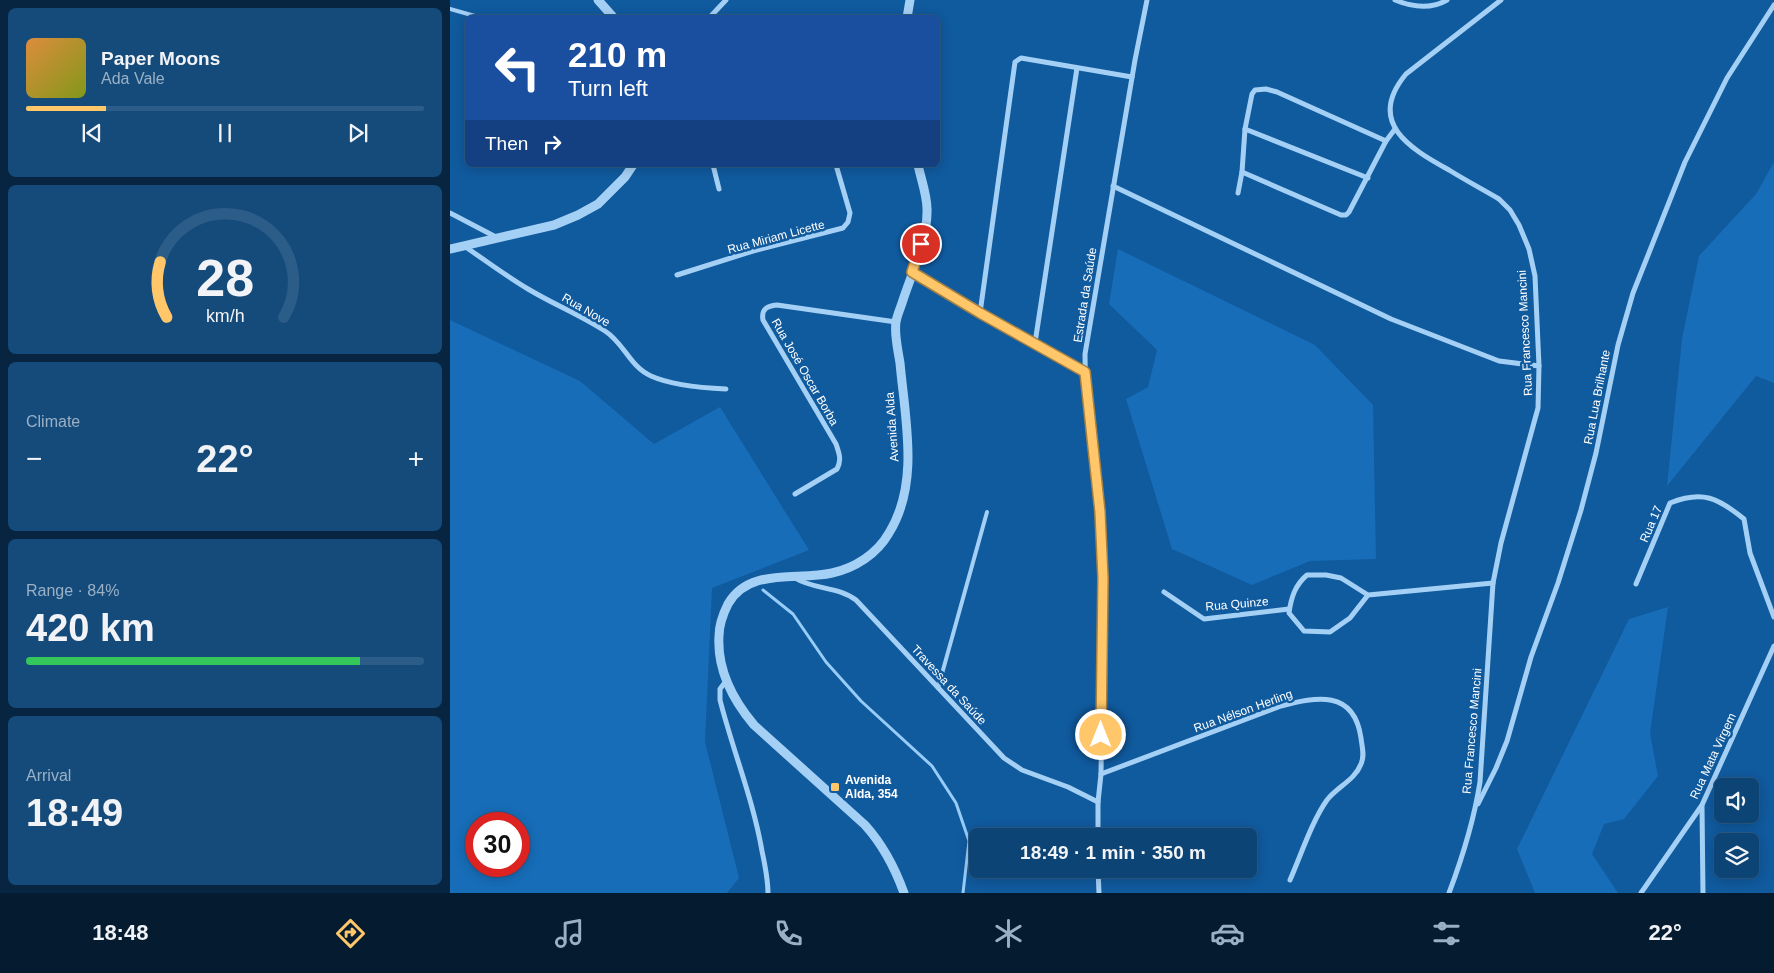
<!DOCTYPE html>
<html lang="en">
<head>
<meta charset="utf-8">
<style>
	body { margin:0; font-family:Helvetica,sans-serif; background:#154b7b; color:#f1f3f6; height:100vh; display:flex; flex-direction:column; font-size:19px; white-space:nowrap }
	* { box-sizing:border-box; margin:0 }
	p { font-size:16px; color:#9ab0c5 }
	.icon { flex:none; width:28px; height:28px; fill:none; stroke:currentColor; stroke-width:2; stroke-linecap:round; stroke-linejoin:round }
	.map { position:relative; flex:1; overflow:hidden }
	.side { display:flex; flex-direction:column; gap:8px; padding:8px; background:#072541; width:450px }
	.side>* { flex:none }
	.guide { position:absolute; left:15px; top:15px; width:475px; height:152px; border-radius:8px; box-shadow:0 2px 12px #0003,0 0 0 1px #2c5c88; background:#1a4fa0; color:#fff; overflow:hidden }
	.controls { position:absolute; left:1264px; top:778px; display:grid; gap:10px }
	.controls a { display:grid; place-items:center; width:45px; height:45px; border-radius:8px; background:#0c4476; box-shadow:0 2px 12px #0003,0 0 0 1px #2c5c88; font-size:25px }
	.speed { position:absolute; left:15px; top:812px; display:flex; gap:10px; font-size:25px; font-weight:700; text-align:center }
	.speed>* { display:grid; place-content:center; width:65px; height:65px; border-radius:50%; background:#0c4476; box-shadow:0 2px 12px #0003,0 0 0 1px #2c5c88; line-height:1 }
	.speed .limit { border:8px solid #d22; background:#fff; color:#111 }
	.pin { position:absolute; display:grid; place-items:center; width:42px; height:42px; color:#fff; margin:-21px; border:2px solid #fff; border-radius:50%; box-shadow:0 1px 5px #0007 }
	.me { position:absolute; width:55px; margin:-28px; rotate:0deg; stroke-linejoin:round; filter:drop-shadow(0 0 4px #0008) }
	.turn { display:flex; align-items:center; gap:18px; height:105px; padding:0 20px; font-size:22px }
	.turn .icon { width:65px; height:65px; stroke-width:2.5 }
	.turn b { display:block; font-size:35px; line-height:42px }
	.then { display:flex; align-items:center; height:48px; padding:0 20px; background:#0003; gap:10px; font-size:19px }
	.big { font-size:38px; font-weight:800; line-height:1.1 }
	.side .tile { flex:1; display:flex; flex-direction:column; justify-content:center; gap:8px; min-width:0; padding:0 18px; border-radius:8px; background:#154b7b }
	.side .dial { align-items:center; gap:0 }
	.dial svg { height:130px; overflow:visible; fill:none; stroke:#2c5c88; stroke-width:7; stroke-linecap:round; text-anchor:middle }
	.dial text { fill:#f1f3f6; stroke:none }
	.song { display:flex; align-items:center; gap:15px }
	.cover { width:60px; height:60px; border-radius:8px; background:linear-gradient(135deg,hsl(30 70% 55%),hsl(70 70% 35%)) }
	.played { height:5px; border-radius:2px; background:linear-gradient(90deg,#ffc769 20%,#2c5c88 20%) }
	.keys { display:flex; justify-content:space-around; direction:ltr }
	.heat { display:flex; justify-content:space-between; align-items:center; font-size:28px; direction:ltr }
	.charge { height:8px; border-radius:4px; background:linear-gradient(90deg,#34c759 84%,#2c5c88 0) }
	.trip { position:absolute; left:519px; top:828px; width:288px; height:50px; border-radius:8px; background:#0c4476; box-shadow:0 2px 12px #0003,0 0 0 1px #2c5c88; font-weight:800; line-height:50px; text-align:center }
	.dock { display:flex; height:80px; justify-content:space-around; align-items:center; background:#051b2f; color:#9ab0c5 }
	.dock .icon { width:35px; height:35px }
	.dock .selected { color:#ffc769 }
	.dock b { font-size:22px; color:#f1f3f6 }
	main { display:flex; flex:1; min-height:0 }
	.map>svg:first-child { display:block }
</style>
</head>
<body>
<main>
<section class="side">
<div class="tile">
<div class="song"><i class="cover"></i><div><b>Paper Moons</b><p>Ada Vale</p></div></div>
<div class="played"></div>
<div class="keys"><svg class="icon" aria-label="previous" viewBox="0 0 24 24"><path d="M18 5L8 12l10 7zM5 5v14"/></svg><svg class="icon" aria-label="pause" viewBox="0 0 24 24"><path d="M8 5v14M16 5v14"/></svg><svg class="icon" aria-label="next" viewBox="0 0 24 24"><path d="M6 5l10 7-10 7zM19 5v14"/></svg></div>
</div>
<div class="tile dial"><svg viewBox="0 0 100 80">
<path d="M14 69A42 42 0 1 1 86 69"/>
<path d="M14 69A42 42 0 0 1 10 35" stroke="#ffc769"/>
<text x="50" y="56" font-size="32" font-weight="700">28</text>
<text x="50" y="72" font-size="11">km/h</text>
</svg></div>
<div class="tile"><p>Climate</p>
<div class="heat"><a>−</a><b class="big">22°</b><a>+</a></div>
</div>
<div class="tile"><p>Range · 84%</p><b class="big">420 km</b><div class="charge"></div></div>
<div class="tile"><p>Arrival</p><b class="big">18:49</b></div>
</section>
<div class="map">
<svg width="1324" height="893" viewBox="0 0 1324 893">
	<rect width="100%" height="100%" fill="#105a9e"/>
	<g fill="#176db8" fill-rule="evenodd">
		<polygon points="1324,162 1324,383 1306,376 1217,486 1232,339 1249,256 1306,194"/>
		<polygon points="668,249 865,345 923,405 926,559 860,561 802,585 722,549 676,399 698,387 707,350 659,304"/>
		<path d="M0,320L130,381L204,444L270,407L359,550L262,588L255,742L289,878L277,893H0ZM26,824H69V866H26Z"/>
		<polygon points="1218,607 1200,733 1208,776 1174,819 1154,824 1142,854 1168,893 1085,893 1067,849 1179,619"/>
	</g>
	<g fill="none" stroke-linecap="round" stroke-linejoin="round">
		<polyline stroke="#97ccf8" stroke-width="3" points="313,590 343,614 376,662 411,701 482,766 506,803 519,841 513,893"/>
		<g stroke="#a5d0f5" stroke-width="4">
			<polyline points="0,9 32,18"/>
			<polyline points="488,688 537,512"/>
		</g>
		<g stroke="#a5d0f5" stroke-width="5">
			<path d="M945,0C962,7 980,10 997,0"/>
			<polyline points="259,18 276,0"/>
			<polyline points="795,129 918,178"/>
			<polyline points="263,165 269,189"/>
			<polyline points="792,172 891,215 896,215 899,212 936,141 945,129"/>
			<polyline points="663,186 941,319 1049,361 1089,366"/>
			<polyline points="788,193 792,172 795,129 802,94 805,90 816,89 827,92 936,141"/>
			<polyline points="0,213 46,237"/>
			<path d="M14,246C35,260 56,276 78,289C103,304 130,315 155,331C174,343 180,367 201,376C221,385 254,388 276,389"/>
			<polyline points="463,272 530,313 635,372"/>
			<polyline points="227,275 303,251 393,228 398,222 400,213 386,165"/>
			<polyline points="530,313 565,62 571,58 682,77"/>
			<polyline points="585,343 627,68"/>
			<path d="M345,494L387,469C392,460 389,453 386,444L313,320C311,309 317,306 327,305L446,322"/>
			<path d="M345,578C364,590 388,586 406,600L554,758L572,770L618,787L648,802"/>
			<path d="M1186,584L1220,503C1253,490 1268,498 1294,519L1300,553L1324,617"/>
			<polyline points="714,592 754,619 839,609"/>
			<path d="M918,595L900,618L880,632L854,631L839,613C841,598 845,585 857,575H876L891,578L918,595L1043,583"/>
			<path d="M276,681L270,689V700C283,751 303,799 312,851C315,865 318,879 318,893"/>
			<path d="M651,774L831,706C866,697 904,689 911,738C912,747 915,756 911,764C905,780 887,787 877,800C862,821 851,855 840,880"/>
			<polyline points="1028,804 1046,768 1057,741 1081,657 1108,583 1131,510 1146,453 1168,345 1183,293 1235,162 1277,78 1324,5"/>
			<polyline points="1252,806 1253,893"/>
			<path d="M648,836V802L651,774C652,694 655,614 651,535C647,474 635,414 635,354L685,60L697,0"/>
			<polyline points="648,869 649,893"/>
			<path d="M999,893C1013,856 1024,820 1030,782L1043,583L1051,543L1088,408L1089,366L1085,276L1079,249L1069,225L1060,210L1049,199C1032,189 1015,180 999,170C959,148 916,122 956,74L1051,0"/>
			<polyline points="1191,893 1252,805 1324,646"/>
		</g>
		<g stroke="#a5d0f5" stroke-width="9">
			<polyline points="148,0 164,18"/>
			<polyline points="457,18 460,0"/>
			<polyline points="0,249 104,225 128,215 148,204 175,177 183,165"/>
			<path d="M454,893C445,868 433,845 415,825L304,725C283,700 267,669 269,636C269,625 273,614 278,604C299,567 347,581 382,573C405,568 427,554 439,533C470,483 455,419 450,363C448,350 444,334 446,322C447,315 451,307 453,300C462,273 478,238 477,209C477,195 471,179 468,165"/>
		</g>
	</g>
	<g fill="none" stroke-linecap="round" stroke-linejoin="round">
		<defs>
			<polyline id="route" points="471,244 462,272 530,313 635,372 650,512 653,578 651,735"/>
		</defs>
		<use href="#route" stroke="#a68144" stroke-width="12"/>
		<use href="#route" stroke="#ffc769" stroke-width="9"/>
	</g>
	<rect fill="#ffc769" stroke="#105a9e" stroke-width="2" x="380" y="782" width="10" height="10" rx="2.5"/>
	<g text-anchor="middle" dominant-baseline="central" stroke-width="5" stroke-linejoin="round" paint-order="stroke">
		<g font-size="12" fill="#fff" stroke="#105a9e">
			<text transform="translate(326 237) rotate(-15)">Rua Miriam Licette</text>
			<text transform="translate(635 295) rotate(-81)">Estrada da Saúde</text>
			<text transform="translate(136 310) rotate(30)">Rua Nove</text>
			<text transform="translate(1075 333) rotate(-93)">Rua Francesco Mancini</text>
			<text transform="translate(355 372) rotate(60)">Rua José Oscar Borba</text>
			<text transform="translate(1147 397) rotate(-79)">Rua Lua Brilhante</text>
			<text transform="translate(442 427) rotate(-94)">Avenida Alda</text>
			<text transform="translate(1201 524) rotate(-67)">Rua 17</text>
			<text transform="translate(787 604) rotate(-5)">Rua Quinze</text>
			<text transform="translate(499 685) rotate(47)">Travessa da Saúde</text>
			<text transform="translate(793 711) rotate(-20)">Rua Nélson Herling</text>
			<text transform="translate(1022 731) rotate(-85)">Rua Francesco Mancini</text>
			<text transform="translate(1263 756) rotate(-65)">Rua Mata Virgem</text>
		</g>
		<g font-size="12" font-weight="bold" fill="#fff" stroke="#105a9e" text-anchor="start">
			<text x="395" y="780">Avenida<tspan x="395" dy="14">Alda, 354</tspan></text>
		</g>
	</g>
</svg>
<div class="controls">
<a><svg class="icon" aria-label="sound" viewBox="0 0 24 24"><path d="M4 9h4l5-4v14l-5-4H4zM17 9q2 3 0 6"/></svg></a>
<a><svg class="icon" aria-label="layers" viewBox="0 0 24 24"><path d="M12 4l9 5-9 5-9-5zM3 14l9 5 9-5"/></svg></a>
</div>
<div class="speed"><div class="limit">30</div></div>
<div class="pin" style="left:471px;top:244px;background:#d93025"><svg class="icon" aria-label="arrive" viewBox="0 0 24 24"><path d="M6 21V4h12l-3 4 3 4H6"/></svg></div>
<svg class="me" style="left:651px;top:735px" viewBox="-20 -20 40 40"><circle r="17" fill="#ffc769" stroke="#fff" stroke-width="3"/><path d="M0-11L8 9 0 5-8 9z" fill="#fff"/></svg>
<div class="trip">18:49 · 1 min · 350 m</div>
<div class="guide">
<div class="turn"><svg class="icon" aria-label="left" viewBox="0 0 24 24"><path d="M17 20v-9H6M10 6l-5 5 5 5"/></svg><div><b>210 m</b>Turn left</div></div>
<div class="then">Then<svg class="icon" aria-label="right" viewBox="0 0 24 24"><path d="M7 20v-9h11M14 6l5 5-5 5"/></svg></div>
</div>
</div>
</main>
<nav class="dock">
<b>18:48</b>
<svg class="icon selected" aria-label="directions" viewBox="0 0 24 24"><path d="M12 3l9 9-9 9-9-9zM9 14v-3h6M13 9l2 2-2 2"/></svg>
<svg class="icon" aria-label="music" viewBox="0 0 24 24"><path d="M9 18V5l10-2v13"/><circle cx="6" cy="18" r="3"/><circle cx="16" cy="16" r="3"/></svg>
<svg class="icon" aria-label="phone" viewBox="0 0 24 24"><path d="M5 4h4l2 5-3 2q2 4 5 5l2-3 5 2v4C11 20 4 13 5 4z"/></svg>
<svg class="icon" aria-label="climate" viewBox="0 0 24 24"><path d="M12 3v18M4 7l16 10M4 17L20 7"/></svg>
<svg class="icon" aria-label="car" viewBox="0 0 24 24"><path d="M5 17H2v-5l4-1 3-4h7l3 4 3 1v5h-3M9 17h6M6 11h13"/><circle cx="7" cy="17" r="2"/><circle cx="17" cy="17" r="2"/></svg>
<svg class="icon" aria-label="filters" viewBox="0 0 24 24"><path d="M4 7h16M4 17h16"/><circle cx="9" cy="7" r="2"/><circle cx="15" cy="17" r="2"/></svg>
<b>22°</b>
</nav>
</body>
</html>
